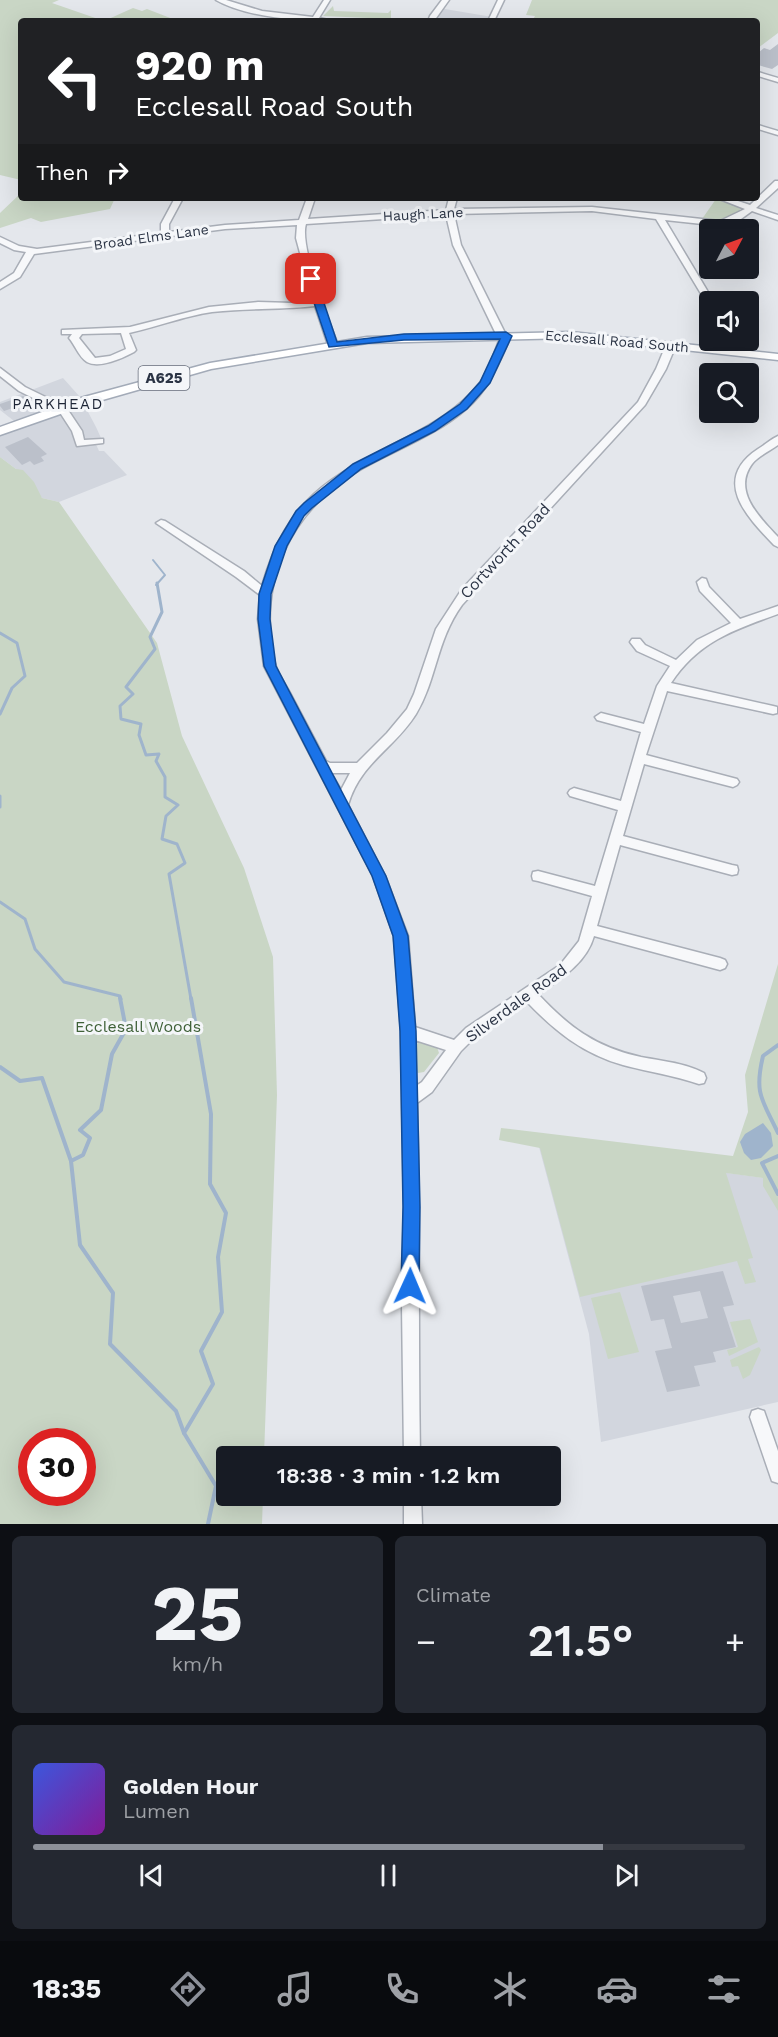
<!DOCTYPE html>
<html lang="en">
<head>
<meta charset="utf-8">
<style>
	body { margin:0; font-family:"Work Sans",sans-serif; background:#242831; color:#f1f3f6; height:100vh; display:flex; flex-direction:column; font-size:22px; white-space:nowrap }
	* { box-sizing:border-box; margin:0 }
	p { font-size:20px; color:#9ea1a6 }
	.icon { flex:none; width:33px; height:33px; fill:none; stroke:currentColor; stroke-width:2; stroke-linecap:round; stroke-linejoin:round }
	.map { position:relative; height:1524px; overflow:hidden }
	.side { display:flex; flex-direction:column; gap:12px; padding:12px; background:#0d0f14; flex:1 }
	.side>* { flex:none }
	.hud { position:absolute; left:18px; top:18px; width:742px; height:183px; border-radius:6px; box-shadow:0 6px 24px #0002; background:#202124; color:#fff; overflow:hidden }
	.needle { width:39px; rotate:49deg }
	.buttons { position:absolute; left:699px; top:219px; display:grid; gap:12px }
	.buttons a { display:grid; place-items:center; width:60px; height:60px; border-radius:6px; background:#171b24; box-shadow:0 6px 24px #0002; font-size:30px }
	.speed { position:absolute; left:18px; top:1428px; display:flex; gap:12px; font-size:30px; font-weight:700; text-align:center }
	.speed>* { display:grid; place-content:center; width:78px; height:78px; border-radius:50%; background:#171b24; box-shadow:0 6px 24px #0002; line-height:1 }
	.speed .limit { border:9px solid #d22; background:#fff; color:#111 }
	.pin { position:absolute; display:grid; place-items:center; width:51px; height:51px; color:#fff; margin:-26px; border-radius:12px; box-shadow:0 3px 9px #0006 }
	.me { position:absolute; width:66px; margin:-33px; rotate:1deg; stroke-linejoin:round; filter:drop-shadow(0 0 4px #0008) }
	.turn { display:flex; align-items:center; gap:21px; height:126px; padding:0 18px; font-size:27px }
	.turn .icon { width:78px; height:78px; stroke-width:2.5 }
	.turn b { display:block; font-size:42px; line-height:51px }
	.then { display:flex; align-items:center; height:57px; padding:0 18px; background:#0003; gap:12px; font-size:22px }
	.big { font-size:45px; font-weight:600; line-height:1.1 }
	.side .widget { flex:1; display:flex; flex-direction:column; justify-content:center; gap:9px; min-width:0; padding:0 21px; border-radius:9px; background:#242831 }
	.side .dial { align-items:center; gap:0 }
	.dial b { font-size:78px; line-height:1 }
	.song { display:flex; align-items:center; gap:18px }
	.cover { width:72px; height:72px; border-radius:9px; background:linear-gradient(135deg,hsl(230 70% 55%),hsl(290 70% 35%)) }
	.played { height:6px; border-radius:3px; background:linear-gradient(90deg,#8c9099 80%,#363941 80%) }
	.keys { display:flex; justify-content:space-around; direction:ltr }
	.heat { display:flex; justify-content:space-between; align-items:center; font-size:33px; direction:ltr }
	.side .tiles { flex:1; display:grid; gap:12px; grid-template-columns:1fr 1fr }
	.widget:last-child { grid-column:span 2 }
	.trip { position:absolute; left:216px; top:1446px; width:345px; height:60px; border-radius:6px; background:#171b24; box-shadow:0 6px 24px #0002; font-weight:600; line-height:60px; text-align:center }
	.dock { display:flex; height:96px; justify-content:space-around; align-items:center; background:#090b0e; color:#9ea1a6 }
	.dock .icon { width:42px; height:42px }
	.dock .current { color:#8c9099 }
	.dock b { font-size:27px; color:#f1f3f6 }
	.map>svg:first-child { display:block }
</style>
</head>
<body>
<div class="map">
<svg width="778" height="1524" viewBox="0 0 778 1524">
	<rect width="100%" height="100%" fill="#e4e7ec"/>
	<g fill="#d2d6de">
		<polygon points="439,8 510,20 523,21 432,21"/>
		<polygon points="63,378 80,397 96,427 101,438 94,440 99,451 104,451 127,475 59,502 42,498 16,469 0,457 0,431 18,424 0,410 0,402"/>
		<polygon points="539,1147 778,1180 778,1402 601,1442 589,1334"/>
	</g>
	<g fill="#c9d6c5" fill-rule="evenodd">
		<polygon points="0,0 59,0 52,3 104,21 133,8 142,11 147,9 178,21 21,21 21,126 19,129 21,129 21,180 0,175"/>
		<polygon points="532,0 778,0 778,33 758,48 758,21 532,21 535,16 526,15"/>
		<polygon points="333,6 334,11 388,13 391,10 391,19 323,16"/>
		<polygon points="21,193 21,198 115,198 110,209 41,222 31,218 0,228 0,213"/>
		<polygon points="716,199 739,207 741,211 722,219 702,219"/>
		<path d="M0,457L16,469L23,470L34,482L42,498L59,502L157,643L182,736L244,868L273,957L277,1095L264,1456H226V1496H263L262,1524H0ZM32,1442H82V1492H32Z"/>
		<polygon points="778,964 778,1211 763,1186 763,1178 726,1173 753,1258 748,1259 756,1282 745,1284 737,1261 580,1297 540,1148 499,1140 501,1128 733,1156 748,1112 745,1075"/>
		<polygon points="421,1042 437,1047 439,1053 424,1072 418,1073 415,1071 413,1051 416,1044"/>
		<polygon points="620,1292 639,1352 608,1359 591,1298"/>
		<polygon points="750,1319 758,1342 729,1356 727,1350 738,1347 730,1322"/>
		<polygon points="759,1347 761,1350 750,1375 743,1379 738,1366 732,1367 730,1360"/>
	</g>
	<polygon fill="#9fb4cc" points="763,1123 771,1133 773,1146 761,1158 751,1160 744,1153 740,1142 745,1134"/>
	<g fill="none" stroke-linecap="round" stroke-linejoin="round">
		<polyline stroke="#9fb4cc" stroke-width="2" points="153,560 165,575 156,585"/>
		<g stroke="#9fb4cc" stroke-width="3">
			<polyline points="157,583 162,612 150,637 155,649 126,687 133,694 120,706 121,719 141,724 139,735 146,755 159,754 156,761 165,777 165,797 178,805 166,816 162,839 177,844 185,863 169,874 191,999"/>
			<polyline points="0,633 17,643 25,676 12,688 0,714"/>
			<polyline points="0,796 0,807"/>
			<polyline points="0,902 25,919 35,949 64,982 120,996 121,999"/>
		</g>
		<g stroke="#9fb4cc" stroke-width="4">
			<polyline points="120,998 126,1029 112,1054 101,1110 80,1130 90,1138 83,1155 71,1161 80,1245 113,1293 110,1344 176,1411 184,1433"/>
			<polyline points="191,998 211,1114 210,1184 226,1213 218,1257 222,1312 201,1351 213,1384 184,1433 216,1486 208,1524"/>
			<path d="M778,1045L763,1056C754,1094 762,1099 778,1133"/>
			<polyline points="0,1067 20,1081 42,1078 71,1161"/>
			<polyline points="778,1156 762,1163 778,1194"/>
		</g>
	</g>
	<g fill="#bbc0ca" fill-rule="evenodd">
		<polygon points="778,44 778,65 772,69 758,65 758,53 764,48 770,50"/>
		<polygon points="23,396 34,401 4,411 0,406 0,404"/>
		<polygon points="28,437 47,454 41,457 44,461 34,465 30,461 22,465 5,447"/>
		<path d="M723,1271L734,1305L723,1307L736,1347L713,1352L716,1362L694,1366L700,1386L667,1392L655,1351L672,1348L664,1319L651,1321L641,1286ZM700,1291L708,1318L681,1323L673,1296Z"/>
	</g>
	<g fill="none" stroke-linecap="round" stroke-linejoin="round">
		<defs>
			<g id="minor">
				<path d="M216,0H226L262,11L313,17L324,0H330L319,18L333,21C300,21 245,17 216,0Z"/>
				<polygon points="442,0 449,0 434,21 428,21 430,16"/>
				<polygon points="498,0 504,0 494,21 488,21"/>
				<polygon points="758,72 778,78 778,82 758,76"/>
				<polygon points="758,125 778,131 778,135 758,129"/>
				<path d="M775,181H778V188L756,208L778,215V220L752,211L741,219L721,226L665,220L714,302H710V305L706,302L656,219L592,211L454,214L461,245L505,333L511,336C499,363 489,390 466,409C436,435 397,449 363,468C290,509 256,582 275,664C278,674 285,684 290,693C302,716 314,738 326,761L330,763H357L387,733L407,709L414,694L436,629L462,589L638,402L656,369L666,345L671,342L676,345L666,369L645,405L462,605C436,641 437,679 416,714C394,749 360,763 348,805L385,876L408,936L415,1027L454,1040L466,1028L560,965L579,941L592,896L538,881L533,880L532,876L533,872L538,871L595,886L618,810L570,796L568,793L570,790L574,788L621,801L641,732L597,720L595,717L601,713L644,724L657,686L670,666L637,651L630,642L632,639H640L645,645L676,660L697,640L731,623L700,591L697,582L702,578L706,579L709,587L740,619L778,606V614C733,630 698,642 671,683L773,706L777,707V713L773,714L667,691L646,755L737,779L739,782L737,785L733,787L644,764L623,836L732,865L737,866L738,870L737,874L732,875L620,845L597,926L720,958L725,960L727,964L725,968L720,970L594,936C586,964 560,979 538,994C569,1027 595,1047 641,1057C662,1061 684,1063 704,1073L706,1078L704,1083L699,1084C673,1075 649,1072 623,1065C583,1054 555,1031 527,1002L476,1036L461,1051L432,1092L417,1103C420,1220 418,1338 420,1456H404L402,1305L404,1207L401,1031L394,936L373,876L264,666L258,619L260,595L236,577L156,523L161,520L165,521L244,571L262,586C287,498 329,477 406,438C433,424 460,408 479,384C489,372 494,353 500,338L497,336L453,245L446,215L306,224C299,245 329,322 338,345L336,347H330L328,345L315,306C280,310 246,308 212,312C184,316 157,327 129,333L136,350L134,352C123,358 99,369 87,362C79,357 75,345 69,338L72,334H62V330L130,327L209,307L258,302L292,303L313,301L296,238L297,225L225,229L34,254L20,277L0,289V282L14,273L26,252L14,250L0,243V237L19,246L37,249L161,233V224L175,198H183L169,224V232L225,225L299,220L307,198H315L308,219L446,210L449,198H457L454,209L592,207L720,221L745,209L717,198H729L750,205ZM121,333L126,349L110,356L95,358L79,338L82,334ZM331,773H350L341,790ZM415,1040L446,1050L422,1082L416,1086Z"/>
				<polygon points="731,340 740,340 739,354 736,355 731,352"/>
				<polygon points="0,368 25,387 66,407 82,431 84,440 103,439 103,443 77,446 72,431 59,411 19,391 0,376"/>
				<path d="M778,436V445C770,451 758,456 752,464C732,491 760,518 778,537V547L774,545C747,517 711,480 758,449C765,445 771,439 778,436Z"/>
				<polygon points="758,1409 764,1411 778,1451 778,1483 772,1481 750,1417 752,1411"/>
				<polygon points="404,1496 421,1496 422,1524 404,1524"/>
			</g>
			<polygon id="major" points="571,332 778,354 778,360 571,338 367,343 211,369 92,403 0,435 0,427 84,397 210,363 367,337"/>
		</defs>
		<use href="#minor" stroke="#a9aeb7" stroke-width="3"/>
		<use href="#major" stroke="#a3abb8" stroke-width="3"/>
		<use href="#minor" fill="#f7f8fa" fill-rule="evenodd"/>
		<use href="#major" fill="#fff" fill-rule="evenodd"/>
	</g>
	<polygon fill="#1a73e8" stroke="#114b97" stroke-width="1.5" points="307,277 316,279 337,342 404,334 506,332 512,336 490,383 467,409 435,431 361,469 312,508 304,516 287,546 271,594 270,619 276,666 386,876 408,936 416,1031 420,1207 419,1286 417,1292 410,1295 404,1292 401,1286 403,1207 400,1031 393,936 372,876 264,666 258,619 259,594 275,546 296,511 304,503 353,464 428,426 460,404 480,382 500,339 404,340 329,347 306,279"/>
	<g text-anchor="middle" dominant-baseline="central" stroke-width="6" stroke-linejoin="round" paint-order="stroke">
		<g font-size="14" fill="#2b3445" stroke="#f4f6f9">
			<text transform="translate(423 214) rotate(-3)">Haugh Lane</text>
			<text transform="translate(151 237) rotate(-8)">Broad Elms Lane</text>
			<text transform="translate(617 341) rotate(5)">Ecclesall Road South</text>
		</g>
		<rect fill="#f4f6f9" stroke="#676e7b" stroke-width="1.5" x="138.5" y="366" width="51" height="24" rx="4.5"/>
		<g font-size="15" font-weight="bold" fill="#2b3445">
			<text x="164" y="378">A625</text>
		</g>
		<g font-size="15" letter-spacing="1.5" fill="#1d2536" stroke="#f4f6f9">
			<text x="58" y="404">PARKHEAD</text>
		</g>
		<g font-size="16" fill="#2b3445" stroke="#f4f6f9">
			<text transform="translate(505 551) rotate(-47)">Cortworth Road</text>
			<text transform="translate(516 1003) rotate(-36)">Silverdale Road</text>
		</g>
		<g font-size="16" fill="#3f6138" stroke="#f4f6f9">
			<text x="138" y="1026">Ecclesall Woods</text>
		</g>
	</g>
</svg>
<div class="buttons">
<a><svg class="needle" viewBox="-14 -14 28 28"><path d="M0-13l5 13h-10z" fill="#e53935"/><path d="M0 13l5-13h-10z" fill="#9ea1a6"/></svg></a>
<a><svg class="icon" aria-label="sound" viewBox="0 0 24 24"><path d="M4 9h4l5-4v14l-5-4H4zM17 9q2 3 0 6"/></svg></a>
<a><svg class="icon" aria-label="search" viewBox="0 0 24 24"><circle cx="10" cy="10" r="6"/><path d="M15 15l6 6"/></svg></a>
</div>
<div class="speed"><div class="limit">30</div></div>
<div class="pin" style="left:311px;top:279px;background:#d93025"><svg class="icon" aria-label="arrive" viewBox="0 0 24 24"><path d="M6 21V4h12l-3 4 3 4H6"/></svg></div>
<svg class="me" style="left:410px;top:1286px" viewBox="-20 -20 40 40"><path d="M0-17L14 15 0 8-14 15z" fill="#1a73e8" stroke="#fff" stroke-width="4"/></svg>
<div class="trip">18:38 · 3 min · 1.2 km</div>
<div class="hud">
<div class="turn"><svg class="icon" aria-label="left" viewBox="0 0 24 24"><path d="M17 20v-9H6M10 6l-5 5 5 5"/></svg><div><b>920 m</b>Ecclesall Road South</div></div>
<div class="then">Then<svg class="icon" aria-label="right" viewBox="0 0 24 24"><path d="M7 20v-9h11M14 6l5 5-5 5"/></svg></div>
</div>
</div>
<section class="side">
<div class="tiles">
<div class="widget dial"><b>25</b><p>km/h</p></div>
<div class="widget"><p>Climate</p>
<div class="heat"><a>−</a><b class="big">21.5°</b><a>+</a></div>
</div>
<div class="widget">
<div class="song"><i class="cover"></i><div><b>Golden Hour</b><p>Lumen</p></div></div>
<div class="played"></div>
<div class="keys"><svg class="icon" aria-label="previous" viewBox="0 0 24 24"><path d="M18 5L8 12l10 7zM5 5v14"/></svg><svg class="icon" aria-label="pause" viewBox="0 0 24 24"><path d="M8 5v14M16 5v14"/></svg><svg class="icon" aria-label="next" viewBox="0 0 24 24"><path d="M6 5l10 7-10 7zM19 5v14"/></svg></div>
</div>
</div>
</section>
<nav class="dock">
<b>18:35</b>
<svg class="icon current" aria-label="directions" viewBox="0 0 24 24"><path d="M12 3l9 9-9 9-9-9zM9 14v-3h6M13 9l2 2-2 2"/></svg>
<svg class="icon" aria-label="music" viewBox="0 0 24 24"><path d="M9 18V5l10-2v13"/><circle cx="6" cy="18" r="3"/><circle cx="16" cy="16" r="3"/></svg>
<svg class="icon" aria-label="phone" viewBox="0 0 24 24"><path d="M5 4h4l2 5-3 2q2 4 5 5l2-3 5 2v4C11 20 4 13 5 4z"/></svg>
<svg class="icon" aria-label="climate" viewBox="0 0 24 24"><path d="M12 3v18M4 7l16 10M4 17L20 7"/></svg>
<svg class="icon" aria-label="car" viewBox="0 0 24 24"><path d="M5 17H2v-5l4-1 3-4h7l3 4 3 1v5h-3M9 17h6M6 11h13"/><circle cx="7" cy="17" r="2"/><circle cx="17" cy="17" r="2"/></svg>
<svg class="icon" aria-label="filters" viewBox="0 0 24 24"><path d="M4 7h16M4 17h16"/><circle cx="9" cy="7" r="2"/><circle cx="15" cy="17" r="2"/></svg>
</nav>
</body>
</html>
